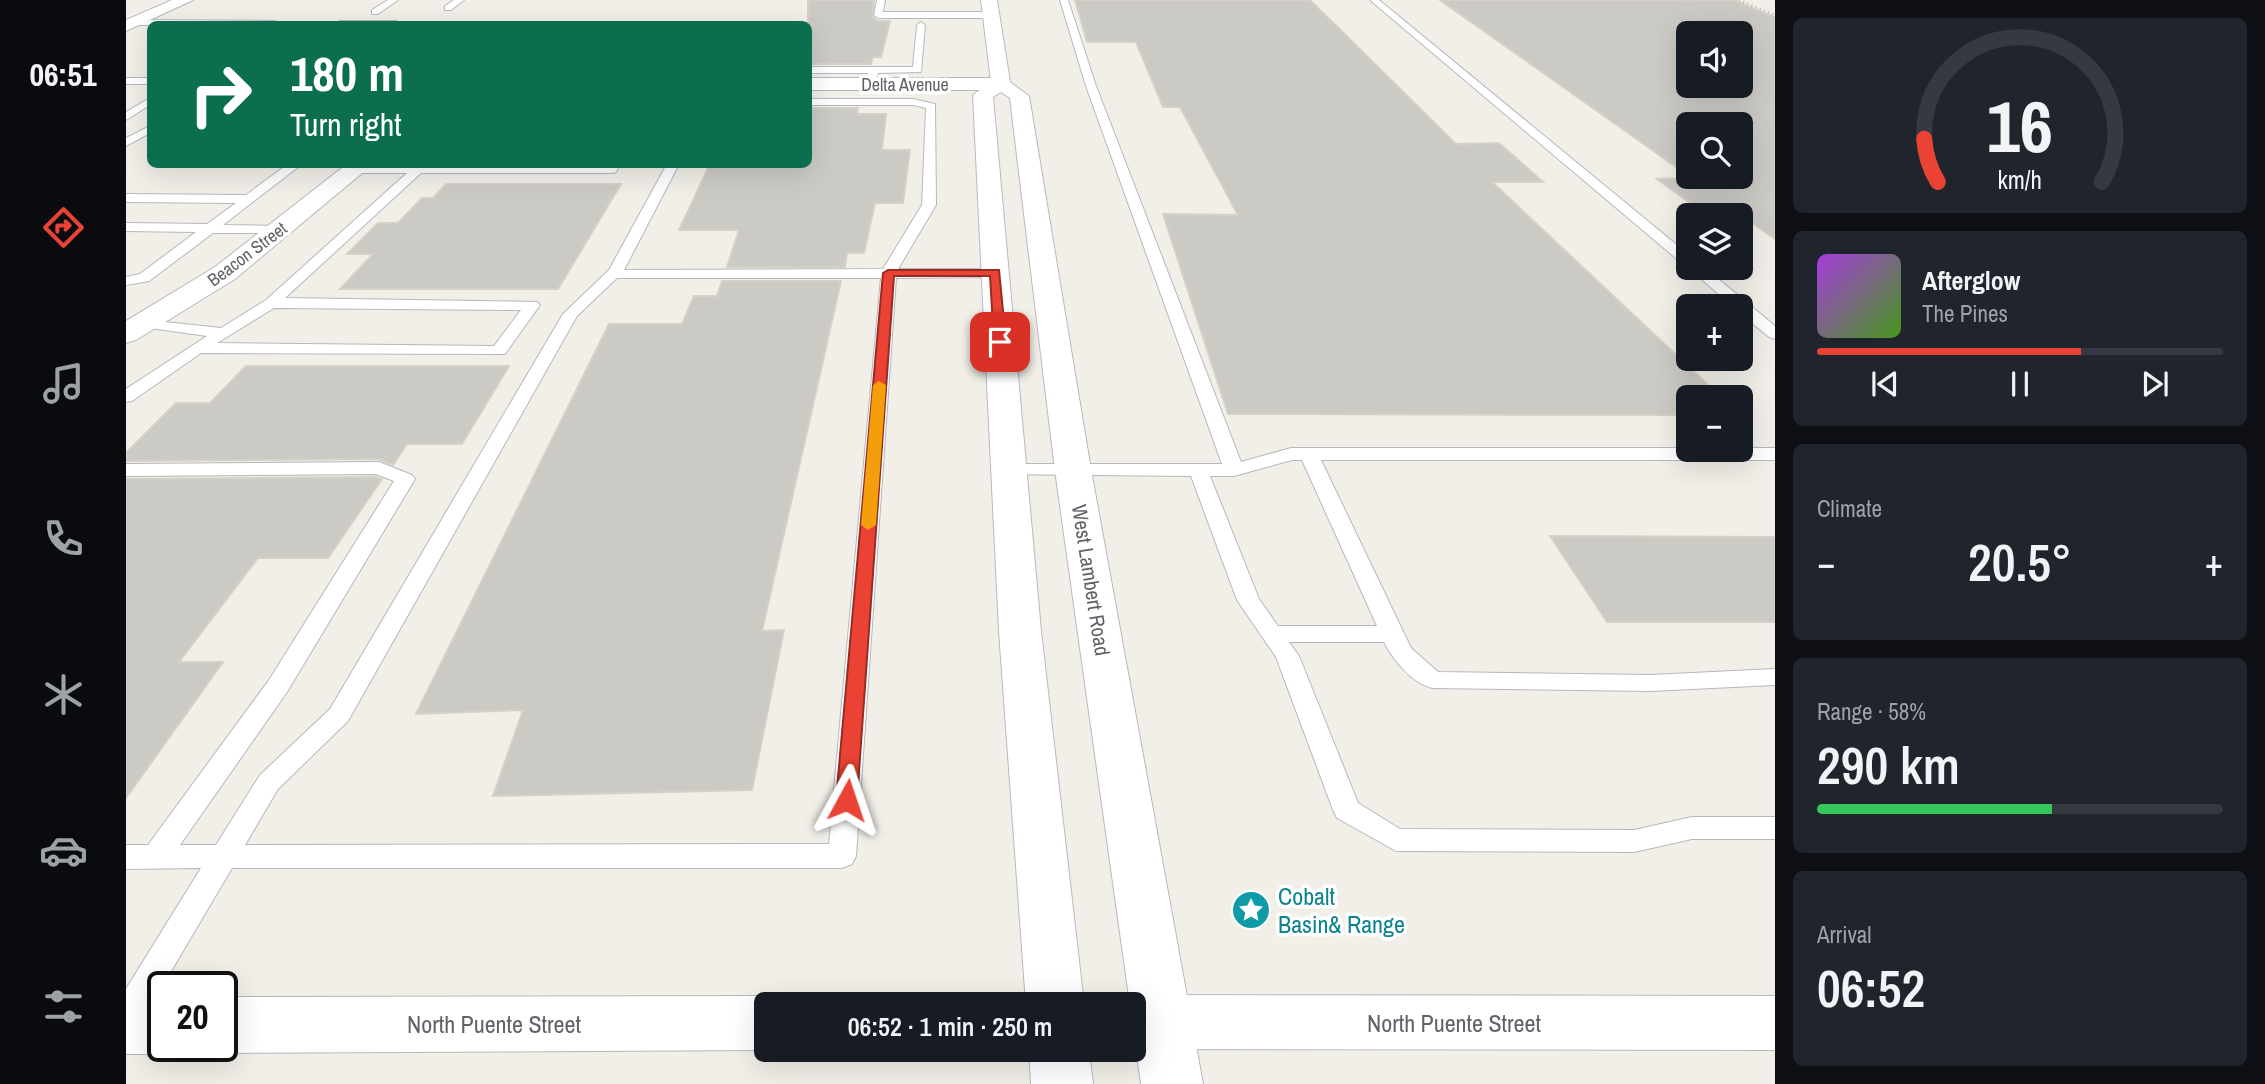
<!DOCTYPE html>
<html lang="en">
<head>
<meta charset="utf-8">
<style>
	body { margin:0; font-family:"Archivo Narrow",sans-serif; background:#20242c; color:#f1f3f6; height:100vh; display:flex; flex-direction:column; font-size:26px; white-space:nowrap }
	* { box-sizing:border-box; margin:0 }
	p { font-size:23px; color:#9ea1a6 }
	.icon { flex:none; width:38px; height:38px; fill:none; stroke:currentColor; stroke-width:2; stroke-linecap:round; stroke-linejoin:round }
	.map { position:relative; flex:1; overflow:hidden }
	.details { display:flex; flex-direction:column; gap:18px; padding:18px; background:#0d0f14; width:490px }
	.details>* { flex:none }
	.hud { position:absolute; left:21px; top:21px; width:665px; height:147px; border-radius:10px; box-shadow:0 7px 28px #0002; background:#0b6e4f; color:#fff; overflow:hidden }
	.buttons { position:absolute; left:1550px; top:21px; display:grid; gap:14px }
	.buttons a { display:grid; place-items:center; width:77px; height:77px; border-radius:10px; background:#171b24; box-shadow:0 7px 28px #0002; font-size:35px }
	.speed { position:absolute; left:21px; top:971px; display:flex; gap:14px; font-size:35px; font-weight:700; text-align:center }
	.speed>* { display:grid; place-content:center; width:91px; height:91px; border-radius:50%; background:#171b24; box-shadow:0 7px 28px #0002; line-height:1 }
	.speed .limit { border:4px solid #111; border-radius:10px; background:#fff; color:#111 }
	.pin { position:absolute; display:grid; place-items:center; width:60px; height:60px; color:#fff; margin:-30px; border-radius:14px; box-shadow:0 4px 10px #0006 }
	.me { position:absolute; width:77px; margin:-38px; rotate:5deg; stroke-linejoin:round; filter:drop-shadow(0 0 5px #0008) }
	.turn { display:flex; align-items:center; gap:24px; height:147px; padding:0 28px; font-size:32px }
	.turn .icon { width:91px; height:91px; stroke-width:2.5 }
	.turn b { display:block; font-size:49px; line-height:60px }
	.big { font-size:52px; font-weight:600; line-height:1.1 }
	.details .card { flex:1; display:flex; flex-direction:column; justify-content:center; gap:10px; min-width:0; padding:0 24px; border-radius:10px; background:#20242c }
	.details .dial { align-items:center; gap:0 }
	.dial svg { height:182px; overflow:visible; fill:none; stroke:#363941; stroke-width:7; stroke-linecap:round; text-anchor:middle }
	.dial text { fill:#f1f3f6; stroke:none }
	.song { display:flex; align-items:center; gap:21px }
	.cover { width:84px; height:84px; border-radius:10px; background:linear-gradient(135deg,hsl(280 70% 55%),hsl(100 70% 35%)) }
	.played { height:7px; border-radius:4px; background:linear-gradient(90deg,#ea4335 65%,#363941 65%) }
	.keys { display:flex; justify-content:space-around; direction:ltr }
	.heat { display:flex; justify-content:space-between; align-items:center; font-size:38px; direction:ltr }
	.charge { height:10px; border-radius:5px; background:linear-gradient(90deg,#34c759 58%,#363941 0) }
	.trip { position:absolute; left:628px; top:992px; width:392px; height:70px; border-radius:10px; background:#171b24; box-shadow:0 7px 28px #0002; font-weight:600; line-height:70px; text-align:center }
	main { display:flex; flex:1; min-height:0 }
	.menu { display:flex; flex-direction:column; width:126px; justify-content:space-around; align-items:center; background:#090b0e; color:#9ea1a6 }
	.menu .icon { width:49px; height:49px }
	.menu .current { color:#ea4335 }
	.menu b { font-size:32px; color:#f1f3f6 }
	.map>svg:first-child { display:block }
</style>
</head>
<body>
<main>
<nav class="menu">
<b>06:51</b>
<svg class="icon current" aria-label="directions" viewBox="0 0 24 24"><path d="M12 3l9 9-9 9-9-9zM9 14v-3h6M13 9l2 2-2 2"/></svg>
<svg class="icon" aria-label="music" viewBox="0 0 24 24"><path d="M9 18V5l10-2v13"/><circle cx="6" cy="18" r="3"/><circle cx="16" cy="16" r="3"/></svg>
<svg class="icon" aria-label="phone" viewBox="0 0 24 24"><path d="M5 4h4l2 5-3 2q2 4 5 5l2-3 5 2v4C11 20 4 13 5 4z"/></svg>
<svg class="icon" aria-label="climate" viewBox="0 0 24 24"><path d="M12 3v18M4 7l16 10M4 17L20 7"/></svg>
<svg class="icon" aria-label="car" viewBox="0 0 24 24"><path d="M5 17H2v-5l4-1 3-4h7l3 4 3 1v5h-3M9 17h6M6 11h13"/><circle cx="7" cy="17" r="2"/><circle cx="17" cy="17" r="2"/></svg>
<svg class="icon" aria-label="filters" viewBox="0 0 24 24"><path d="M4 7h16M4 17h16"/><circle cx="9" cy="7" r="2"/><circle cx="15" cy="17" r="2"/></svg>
</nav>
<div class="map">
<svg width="1649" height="1084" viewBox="0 0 1649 1084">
	<rect width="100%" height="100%" fill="#f1efe8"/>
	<g fill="#cccac5" stroke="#d6d1c6" stroke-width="2" fill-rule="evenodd">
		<polygon points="682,0 748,0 746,17 752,21 764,21 755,57 747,57 745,64 682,64"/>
		<polygon points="949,0 1184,0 1330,144 1373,143 1417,182 1366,182 1595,397 1563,397 1563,415 1102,414 1037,214 1112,215 1054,107 1037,107 1010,42 961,42"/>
		<path d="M1314,0H1608L1649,17V239L1615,215H1581L1531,179L1615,177V124H1563V176ZM1563,33H1615V86H1563Z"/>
		<polygon points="682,108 732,108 731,114 760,114 756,150 784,150 777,203 749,203 738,253 721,253 719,267 601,267 613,230 553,230 584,164 682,164"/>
		<polygon points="320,184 495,184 432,289 214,289 247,254 221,254 252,223 272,223 296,198 307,198"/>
		<polygon points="596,281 715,281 636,631 658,630 626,790 367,796 397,710 290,714 483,324 556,324 568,296 591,296"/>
		<polygon points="120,366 383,366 336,444 281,444 267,465 253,459 0,461 0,453 50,403 84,403"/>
		<polygon points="250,477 256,479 202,558 132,558 53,662 97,662 0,798 0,479"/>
		<polygon points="1424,536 1649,537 1649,622 1481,622"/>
	</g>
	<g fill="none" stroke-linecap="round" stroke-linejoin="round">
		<defs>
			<g id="service">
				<polygon points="262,0 272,0 252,14 246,14 246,10"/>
				<polygon points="328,0 338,0 325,10 319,10 319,6"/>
				<polygon points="751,0 759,0 757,12 865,12 869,15 865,18 752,18 748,15"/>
				<path d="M934,0H942L970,86L1115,462L1165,448H1649V460H1195L1285,648L1312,672L1524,675L1649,669V685L1524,691L1306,688C1286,683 1267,660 1258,642H1163L1173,656L1232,803L1274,829L1508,830L1566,817H1649V839H1566L1508,852L1270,851L1211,818L1207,810L1150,657L1111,600L1065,476L876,474L873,470L883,464H1096L960,86ZM1166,460H1176L1251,626H1152L1133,599L1084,476H1108Z"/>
				<polygon points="1244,0 1253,0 1563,255 1563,266 1558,265"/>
				<polygon points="6,20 149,21 153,24 3,25 2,23"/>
				<polygon points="214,21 270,21 274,24 210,24"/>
				<polygon points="795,22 799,25 795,72 752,73 750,84 745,87 740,84 742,73 682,73 682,67 787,67 791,25"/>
				<rect x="0" y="78" width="24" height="6"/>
				<polygon points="24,98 24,105 0,120 0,112"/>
				<path d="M682,99H787L809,104L810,205L772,269H869L876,273L869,277L770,278L730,856L726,864L716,868H106L11,1029L0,1033V989L75,868L0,869V845H22L143,680L268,481L250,474L0,476V464L253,462L286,475L289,479L161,692L54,845H90L134,775L204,709L437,314L483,270L541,164H553L498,270L757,269L796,205L800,108L787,105H682ZM491,278H755L703,844L119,845L152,789L222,721L451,316Z"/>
				<polygon points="24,126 24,133 0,146 0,138"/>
				<polygon points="162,164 176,164 97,225 154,226 161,230 159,233 87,233 23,281 0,285 0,277 14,274 70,232 0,231 0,223 81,224 110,203 0,202 0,194 120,195"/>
				<path d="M494,164L490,172L486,173H295L159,298L411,302L414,305L379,354L75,353L6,401L0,402V389L81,336L17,327L9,322L11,319L95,328L140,300L281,173H231L225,169L227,166ZM148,308L395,310L368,346L91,343Z"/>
				<polygon points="1563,268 1579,268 1649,326 1649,339 1643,337 1615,314 1615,306 1606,306"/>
			</g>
			<g id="minor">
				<polygon points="46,0 67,0 0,31 0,20"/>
				<polygon points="682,78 875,78 884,84 875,90 682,90"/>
				<polygon points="221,164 247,164 109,279 10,340 0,343 0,321 89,267"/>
			</g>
			<g id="tertiary">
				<polygon points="1008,995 1649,996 1649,1050 1008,1049 1008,1004 986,1004"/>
				<polygon points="640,996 661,1004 640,1004 640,1050 96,1053 80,1046 96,1046 96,997"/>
				<polygon points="0,998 37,998 37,1046 55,1046 37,1054 0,1054"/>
			</g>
			<g id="secondary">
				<polygon points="855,0 871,0 884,82 903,96 965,470 1077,1084 1015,1084 1008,1034 1008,1004 1004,1004 929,470 884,98 875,92 867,97 915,631 958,1004 900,1004 873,631 847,95 865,82"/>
				<polygon points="903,1050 963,1050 967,1084 905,1084"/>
			</g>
		</defs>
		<use href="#service" stroke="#b5b8bc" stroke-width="2"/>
		<use href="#minor" stroke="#b5b8bc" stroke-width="2"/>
		<use href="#tertiary" stroke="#b5b8bc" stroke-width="2"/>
		<use href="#secondary" stroke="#b6babf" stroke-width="2"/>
		<use href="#service" fill="#fff" fill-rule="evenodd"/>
		<use href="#minor" fill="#fff" fill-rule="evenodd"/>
		<use href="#tertiary" fill="#fff" fill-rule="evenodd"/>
		<use href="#secondary" fill="#fff" fill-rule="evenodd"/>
		<polyline stroke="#b6b7b8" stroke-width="2.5" stroke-dasharray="1 3.5" stroke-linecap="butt" points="1613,0 1649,15"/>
	</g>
	<polygon fill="#ea4335" stroke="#982c22" stroke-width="2" points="762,270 873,270 880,342 874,346 868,342 864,276 768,276 731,800 728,806 721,808 713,806 710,800 757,273"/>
	<polygon fill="#f59e0b" points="753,381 760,385 750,525 742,530 735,525 747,385"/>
	<defs>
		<symbol id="sight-disc" viewBox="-11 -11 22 22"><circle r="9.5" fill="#0f9aa8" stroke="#fff"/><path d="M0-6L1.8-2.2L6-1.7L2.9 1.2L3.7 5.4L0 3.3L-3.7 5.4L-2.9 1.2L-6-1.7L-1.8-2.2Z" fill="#fff"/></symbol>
	</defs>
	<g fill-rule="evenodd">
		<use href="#sight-disc" x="1103" y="888" width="44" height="44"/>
	</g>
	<g text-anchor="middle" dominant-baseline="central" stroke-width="7" stroke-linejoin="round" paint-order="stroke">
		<g font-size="18" fill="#5f6368" stroke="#fff">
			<text x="779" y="84">Delta Avenue</text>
			<text transform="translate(121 254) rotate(-37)">Beacon Street</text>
		</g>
		<g font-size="21" fill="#5f6368" stroke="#fff">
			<text transform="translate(965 580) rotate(81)">West Lambert Road</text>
		</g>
		<g font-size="24" fill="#0d838f" stroke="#fff" text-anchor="start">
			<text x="1152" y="896">Cobalt<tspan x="1152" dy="28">Basin&amp; Range</tspan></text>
		</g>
		<g font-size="24" fill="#5f6368" stroke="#fff">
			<text x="1328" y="1023">North Puente Street</text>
			<text x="368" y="1024">North Puente Street</text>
		</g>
	</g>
</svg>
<div class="buttons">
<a><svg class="icon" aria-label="sound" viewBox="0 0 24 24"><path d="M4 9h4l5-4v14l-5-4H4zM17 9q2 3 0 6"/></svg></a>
<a><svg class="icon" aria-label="search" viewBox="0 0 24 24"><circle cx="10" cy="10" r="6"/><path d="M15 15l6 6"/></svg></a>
<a><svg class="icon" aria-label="layers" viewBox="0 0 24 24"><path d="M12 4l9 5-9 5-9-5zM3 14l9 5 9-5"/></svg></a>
<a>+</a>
<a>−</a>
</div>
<div class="speed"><div class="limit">20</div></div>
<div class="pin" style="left:874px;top:342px;background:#d93025"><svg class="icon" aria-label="arrive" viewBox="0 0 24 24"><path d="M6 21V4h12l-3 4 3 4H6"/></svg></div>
<svg class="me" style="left:721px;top:800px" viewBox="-20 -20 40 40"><path d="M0-17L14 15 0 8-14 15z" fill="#ea4335" stroke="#fff" stroke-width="4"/></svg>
<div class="trip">06:52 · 1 min · 250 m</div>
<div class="hud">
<div class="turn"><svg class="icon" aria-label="right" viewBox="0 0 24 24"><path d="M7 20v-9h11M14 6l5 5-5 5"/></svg><div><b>180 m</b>Turn right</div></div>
</div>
</div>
<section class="details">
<div class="card dial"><svg viewBox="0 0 100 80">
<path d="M14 69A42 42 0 1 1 86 69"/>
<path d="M14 69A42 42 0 0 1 8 50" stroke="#ea4335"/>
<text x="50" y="56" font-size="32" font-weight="700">16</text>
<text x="50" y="72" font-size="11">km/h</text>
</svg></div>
<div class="card">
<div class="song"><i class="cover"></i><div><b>Afterglow</b><p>The Pines</p></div></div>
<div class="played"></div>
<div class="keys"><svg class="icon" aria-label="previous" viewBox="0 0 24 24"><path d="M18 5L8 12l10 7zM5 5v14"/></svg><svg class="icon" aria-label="pause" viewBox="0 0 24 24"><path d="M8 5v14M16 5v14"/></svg><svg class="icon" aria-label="next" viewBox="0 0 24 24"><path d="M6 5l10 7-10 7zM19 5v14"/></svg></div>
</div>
<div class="card"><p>Climate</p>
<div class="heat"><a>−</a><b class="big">20.5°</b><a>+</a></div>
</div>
<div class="card"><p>Range · 58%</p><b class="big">290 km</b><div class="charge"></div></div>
<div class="card"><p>Arrival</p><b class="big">06:52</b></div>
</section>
</main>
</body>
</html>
